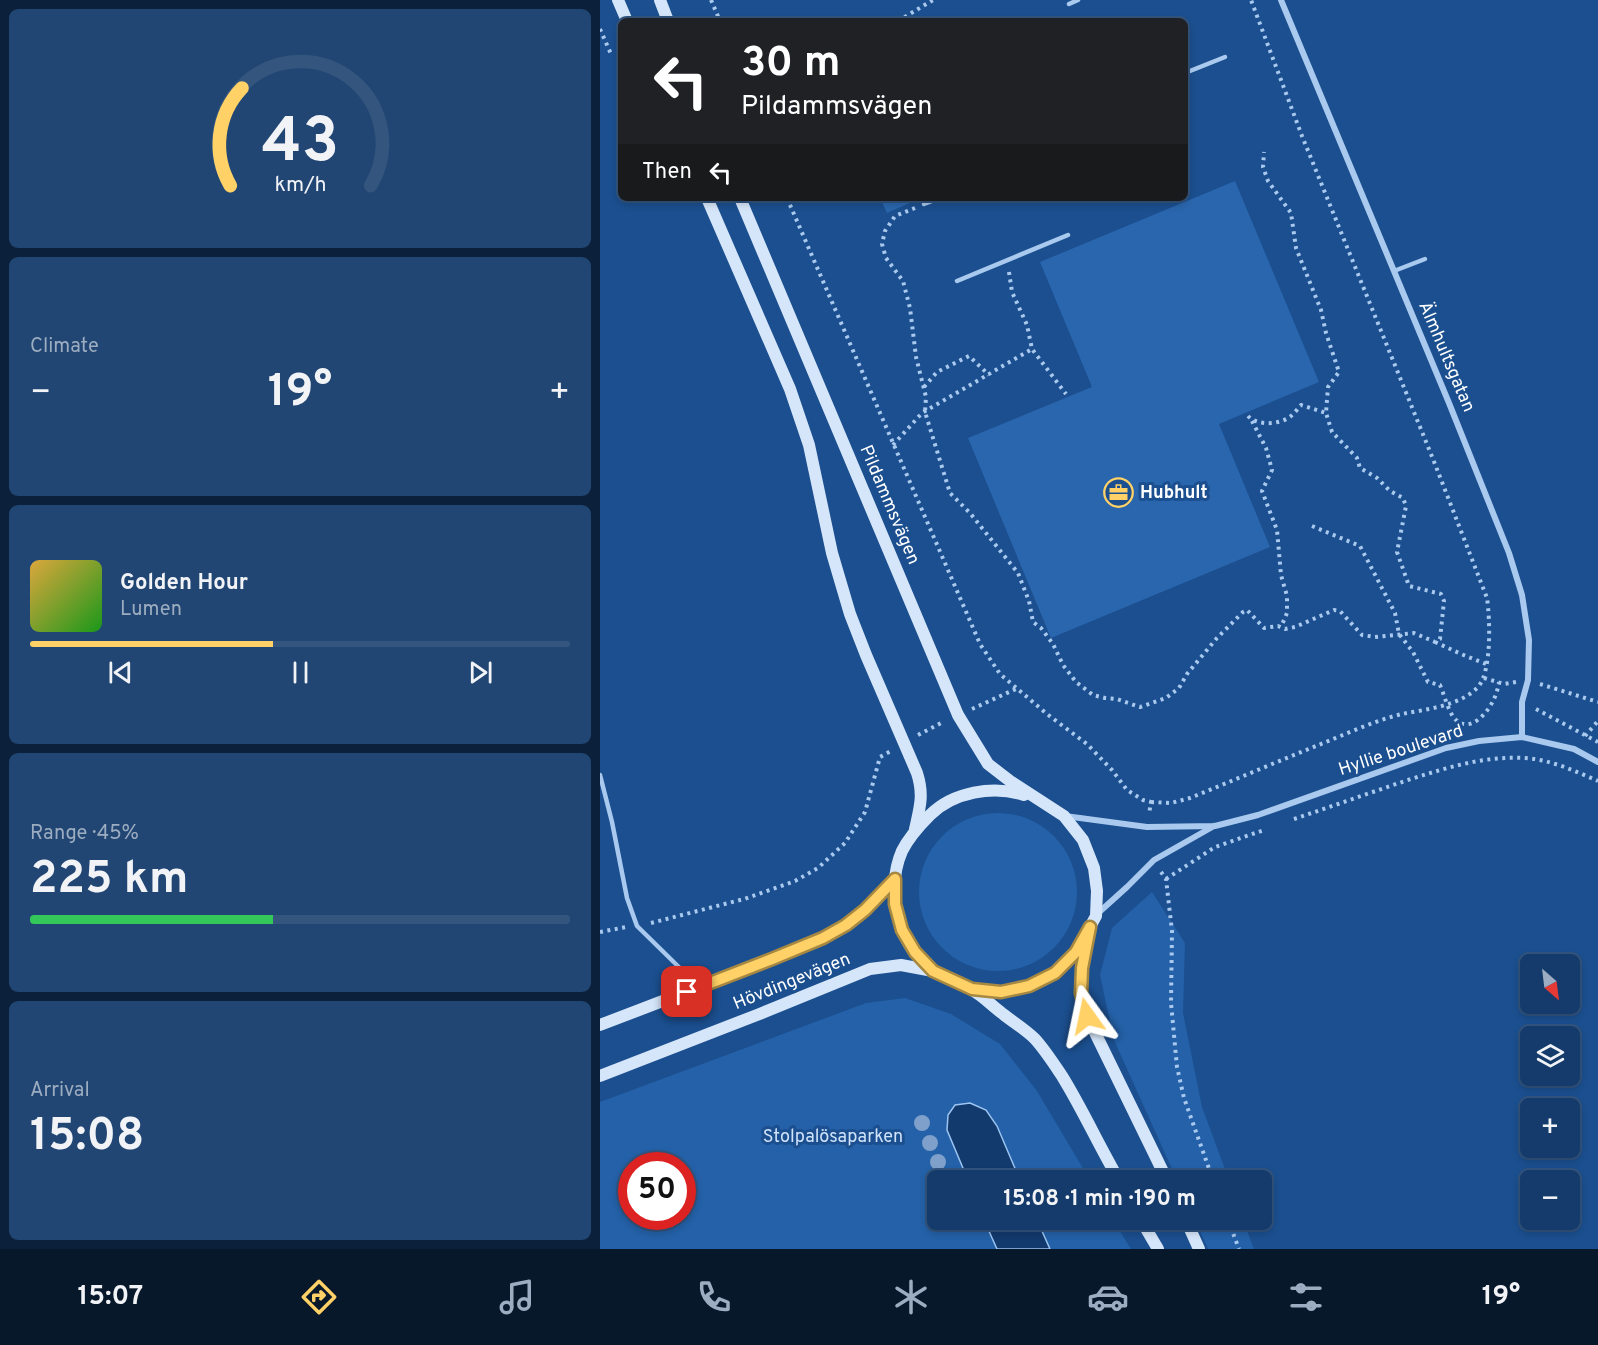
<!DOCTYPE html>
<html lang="en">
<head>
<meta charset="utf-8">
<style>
	body { margin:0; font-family:Overpass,sans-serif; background:#214673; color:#f1f3f6; height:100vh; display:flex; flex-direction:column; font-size:22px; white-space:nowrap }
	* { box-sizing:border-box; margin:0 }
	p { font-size:20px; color:#9dadc1 }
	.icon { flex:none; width:33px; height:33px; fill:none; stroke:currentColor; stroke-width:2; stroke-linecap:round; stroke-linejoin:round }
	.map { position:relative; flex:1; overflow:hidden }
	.panel { display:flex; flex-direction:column; gap:9px; padding:9px; background:#0b203b; width:600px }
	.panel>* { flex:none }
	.hud { position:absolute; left:18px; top:18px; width:570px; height:183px; border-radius:9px; box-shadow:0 3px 9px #0003,0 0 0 2px #33557e; background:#202124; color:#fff; overflow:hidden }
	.needle { width:39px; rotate:152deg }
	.buttons { position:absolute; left:920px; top:954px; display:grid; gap:12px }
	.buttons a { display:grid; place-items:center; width:60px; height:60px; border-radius:9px; background:#143b6b; box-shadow:0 3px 9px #0003,0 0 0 2px #33557e; font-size:30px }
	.speed { position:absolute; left:18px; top:1152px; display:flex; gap:12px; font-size:30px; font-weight:700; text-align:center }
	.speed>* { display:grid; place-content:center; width:78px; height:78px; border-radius:50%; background:#143b6b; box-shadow:0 3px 9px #0003,0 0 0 2px #33557e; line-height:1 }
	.speed .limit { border:9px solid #d22; background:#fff; color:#111 }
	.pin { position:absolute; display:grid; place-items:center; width:51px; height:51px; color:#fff; margin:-26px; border-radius:12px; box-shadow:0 3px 9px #0006 }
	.me { position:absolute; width:66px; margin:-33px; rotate:348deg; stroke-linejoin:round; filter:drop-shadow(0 0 4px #0008) }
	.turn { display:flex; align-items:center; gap:21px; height:126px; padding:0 24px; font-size:27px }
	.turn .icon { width:78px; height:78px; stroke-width:2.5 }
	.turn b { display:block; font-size:42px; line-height:51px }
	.then { display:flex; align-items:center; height:57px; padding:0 24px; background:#0003; gap:12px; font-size:22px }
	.big { font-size:45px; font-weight:700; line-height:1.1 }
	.panel .tile { flex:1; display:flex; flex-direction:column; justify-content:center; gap:9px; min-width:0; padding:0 21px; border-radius:9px; background:#214673 }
	.panel .dial { align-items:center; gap:0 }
	.dial svg { height:156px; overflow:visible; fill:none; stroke:#33557e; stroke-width:7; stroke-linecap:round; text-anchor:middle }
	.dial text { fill:#f1f3f6; stroke:none }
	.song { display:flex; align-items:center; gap:18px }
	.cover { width:72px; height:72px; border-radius:9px; background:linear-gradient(135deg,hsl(40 70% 55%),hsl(120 70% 35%)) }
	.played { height:6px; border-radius:3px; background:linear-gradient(90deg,#ffd166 45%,#33557e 45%) }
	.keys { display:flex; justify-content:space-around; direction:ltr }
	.heat { display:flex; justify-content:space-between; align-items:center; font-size:33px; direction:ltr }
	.charge { height:9px; border-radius:4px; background:linear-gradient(90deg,#34c759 45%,#33557e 0) }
	.trip { position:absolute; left:327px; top:1170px; width:345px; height:60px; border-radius:9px; background:#143b6b; box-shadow:0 3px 9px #0003,0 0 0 2px #33557e; font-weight:700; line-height:60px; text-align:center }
	.tab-bar { display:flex; height:96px; justify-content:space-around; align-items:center; background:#08182b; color:#9dadc1 }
	.tab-bar .icon { width:42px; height:42px }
	.tab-bar .active { color:#ffd166 }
	.tab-bar b { font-size:27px; color:#f1f3f6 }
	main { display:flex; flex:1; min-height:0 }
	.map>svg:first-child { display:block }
</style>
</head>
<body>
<main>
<section class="panel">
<div class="tile dial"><svg viewBox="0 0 100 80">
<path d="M14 69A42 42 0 1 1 86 69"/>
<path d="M14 69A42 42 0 0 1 20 19" stroke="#ffd166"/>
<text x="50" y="56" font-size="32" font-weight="700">43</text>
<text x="50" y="72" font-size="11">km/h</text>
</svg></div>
<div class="tile"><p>Climate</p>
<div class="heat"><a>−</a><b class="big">19°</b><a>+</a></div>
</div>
<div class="tile">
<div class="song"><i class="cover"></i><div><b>Golden Hour</b><p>Lumen</p></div></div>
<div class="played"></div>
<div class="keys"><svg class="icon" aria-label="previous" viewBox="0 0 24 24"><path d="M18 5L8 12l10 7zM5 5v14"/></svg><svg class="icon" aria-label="pause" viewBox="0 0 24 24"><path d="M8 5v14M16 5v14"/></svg><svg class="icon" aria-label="next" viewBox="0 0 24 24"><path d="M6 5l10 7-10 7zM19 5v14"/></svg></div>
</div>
<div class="tile"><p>Range · 45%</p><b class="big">225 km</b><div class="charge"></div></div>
<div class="tile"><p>Arrival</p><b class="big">15:08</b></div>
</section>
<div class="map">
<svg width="998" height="1249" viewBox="0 0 998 1249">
	<rect width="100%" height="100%" fill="#1b4f8f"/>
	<g fill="#2461a8" fill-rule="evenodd">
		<circle cx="398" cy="892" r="79"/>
		<polygon points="552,892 585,943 583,1013 602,1107 629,1180 577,1180 514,1040 500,975 512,928"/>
		<path d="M305,998L351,1014L400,1044L437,1091L490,1180H338V1220H513L531,1249H0V1102L266,1003ZM32,1166H82V1216H32Z"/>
		<polygon points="595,1220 643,1220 654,1249 608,1249"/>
	</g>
	<g fill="#123a6d" stroke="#9cc4f0" stroke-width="1.5">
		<polygon points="370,1103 386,1110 397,1126 420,1180 368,1180 347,1130 348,1115 355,1105"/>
		<polygon points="384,1220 437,1220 450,1249 397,1249"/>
	</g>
	<g fill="#2a66ad">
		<polygon points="635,181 719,382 619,424 670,547 451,638 368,438 492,387 440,262"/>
		<polygon points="280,198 321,198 287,213"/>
	</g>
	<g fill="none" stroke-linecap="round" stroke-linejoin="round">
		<g stroke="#a9c9ee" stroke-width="4" stroke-dasharray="3 4.5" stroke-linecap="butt">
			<polyline points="111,0 120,21"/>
			<polyline points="298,21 333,0"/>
			<polyline points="0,29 11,54"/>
			<polyline points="187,198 380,644 400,674 447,714 487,744 512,770 527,790 543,800 551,802 549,814"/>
			<polyline points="315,208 295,216 285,231 282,244 286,258 303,281 310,308 316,357 326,397 325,412 350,493 370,513 418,573 429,601 433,622 441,628 453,644 463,665 476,682 493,695 505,698 517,699 540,707 566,698 579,688 587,674 617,638 643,612 647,610 664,628 678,626 685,629 695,627 734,610 740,611 762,635 775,637 814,633 835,642 840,639 844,601 841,594 809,586 797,552 806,506 803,498 790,491 777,478 760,468 757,458 732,432 726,413 728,387 739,372 726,333 721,310 696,248 691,213 668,181 663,167 664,152"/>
			<polyline points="409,272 412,292 427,325 432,349 466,394"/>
			<polyline points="324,387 337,372 369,356 389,375"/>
			<path d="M648,416C657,426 680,425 691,416C695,413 698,408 701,405L726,413"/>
			<polyline points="652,421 666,448 672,470 662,491 677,530 681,575 687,596 687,613 681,627"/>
			<polyline points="293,445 322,413 432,349"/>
			<path d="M712,526L760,546L795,613L799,634L813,652L828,682L840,685C844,694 849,714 856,720C871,733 887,713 893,701C896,695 898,689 899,682"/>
			<polyline points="835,642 861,654 886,664"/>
			<polyline points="884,678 904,684 916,682"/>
			<polyline points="940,684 998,702"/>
			<polyline points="372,709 418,688"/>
			<polyline points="936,709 998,742"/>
			<polyline points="318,735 343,722"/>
			<polyline points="985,736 998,721"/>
			<path d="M551,802L571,803L590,798C632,781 674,763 716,746C744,735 773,721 802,714C827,709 860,706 878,687C892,671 890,619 887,598L833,459L702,136L651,0"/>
			<path d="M694,819C733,806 772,792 811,779C849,767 884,756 924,758C949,759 975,771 998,781"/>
			<polyline points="561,872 566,879 572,931 571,1003 577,1067 584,1098 613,1180"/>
			<polyline points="566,879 615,847 664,830"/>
			<polyline points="51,923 144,899 195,881 218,868 245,843 265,812 280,757 291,751"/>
			<polyline points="0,932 26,927"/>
			<polyline points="628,1220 639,1249"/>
		</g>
		<g stroke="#a9c9ee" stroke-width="4.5">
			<polyline points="469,4 478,0"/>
			<polyline points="585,73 625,57"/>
			<polyline points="324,204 340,198"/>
			<polyline points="794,271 825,259"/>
			<polyline points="357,281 468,235"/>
			<polyline points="0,775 12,822 27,898 37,926 89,977 103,982"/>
		</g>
		<g stroke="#a9c9ee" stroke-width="6">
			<polyline points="681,0 849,403 909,553 922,595 929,640 928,680 922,702 922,737"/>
			<polyline points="465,816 547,827 615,826 658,815 846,748 879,741 922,737 974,749 998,762"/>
			<polyline points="496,915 527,887 554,860 614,826"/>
		</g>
		<g stroke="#d6e6fa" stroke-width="12">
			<polyline points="18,0 27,21"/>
			<polyline points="60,0 68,21"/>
			<path d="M107,198L190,389L209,445L232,553L250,614L266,655L317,773C324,795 320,807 315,829"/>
			<polyline points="140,198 358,715 388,764 410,781 464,816 483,840 494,868 497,891 496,916 490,927 476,952 455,973 429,986 401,992 372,989"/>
			<path d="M424,795C393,785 353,792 330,815C319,826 309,837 302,851C285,890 298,946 333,971C344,978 359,982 370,989C382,995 392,1006 403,1014C413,1022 426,1030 435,1039C445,1050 454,1064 462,1076C483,1110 499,1146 519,1180"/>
			<polyline points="487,940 482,968 481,993 487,1016 567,1180"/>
			<polyline points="0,1025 172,959 223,938 246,925 265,910 295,879"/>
			<polyline points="0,1076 157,1015 270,969 301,965 333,971"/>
			<polyline points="541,1220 558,1249"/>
			<polyline points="586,1220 599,1249"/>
		</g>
	</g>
	<g fill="#7ea0ca">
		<circle cx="322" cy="1123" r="8"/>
		<circle cx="330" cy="1143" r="8"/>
		<circle cx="338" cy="1162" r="8"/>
	</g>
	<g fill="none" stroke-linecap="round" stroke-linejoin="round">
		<defs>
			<polyline id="route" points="87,992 172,959 223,938 246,925 265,910 295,879 295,904 302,930 315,952 333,971 372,989 401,992 429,986 455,973 476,952 490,927 482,968 481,993 487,1016"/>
		</defs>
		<use href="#route" stroke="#a68842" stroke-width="15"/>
		<use href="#route" stroke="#ffd166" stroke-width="10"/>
	</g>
	<defs>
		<symbol id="office-ring" viewBox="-11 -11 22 22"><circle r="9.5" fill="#1b4f8f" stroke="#ffd166" stroke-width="1.5"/><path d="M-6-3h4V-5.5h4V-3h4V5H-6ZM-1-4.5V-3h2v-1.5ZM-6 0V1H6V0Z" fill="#ffd166"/></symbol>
	</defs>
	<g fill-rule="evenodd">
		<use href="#office-ring" x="502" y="476" width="33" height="33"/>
	</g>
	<g text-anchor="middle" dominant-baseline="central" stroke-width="6" stroke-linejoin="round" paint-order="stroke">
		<g font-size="18" fill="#fff" stroke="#1b4f8f">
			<text transform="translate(846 357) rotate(67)">Älmhultsgatan</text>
			<text transform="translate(289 505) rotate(67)">Pildammsvägen</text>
			<text transform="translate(801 751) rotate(-18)">Hyllie boulevard</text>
			<text transform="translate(192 982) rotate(-22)">Hövdingevägen</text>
		</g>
		<g font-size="18" font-weight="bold" fill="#fff" stroke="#1b4f8f" text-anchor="start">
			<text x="540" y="493">Hubhult</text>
		</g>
		<g font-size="18" fill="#cfe3fa" stroke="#1b4f8f">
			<text x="233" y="1137">Stolpalösaparken</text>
		</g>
	</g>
</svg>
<div class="buttons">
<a><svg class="needle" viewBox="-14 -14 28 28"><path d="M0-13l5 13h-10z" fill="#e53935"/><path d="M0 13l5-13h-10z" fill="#9dadc1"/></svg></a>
<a><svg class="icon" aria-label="layers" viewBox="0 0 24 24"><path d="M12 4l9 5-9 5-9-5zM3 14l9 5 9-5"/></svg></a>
<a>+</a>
<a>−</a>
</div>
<div class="speed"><div class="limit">50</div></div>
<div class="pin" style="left:87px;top:992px;background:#d93025"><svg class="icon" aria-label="arrive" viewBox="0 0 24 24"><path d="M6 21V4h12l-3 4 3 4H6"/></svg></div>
<svg class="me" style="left:487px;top:1016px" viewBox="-20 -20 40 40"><path d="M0-17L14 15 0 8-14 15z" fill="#ffd166" stroke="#fff" stroke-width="4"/></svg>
<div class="trip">15:08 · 1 min · 190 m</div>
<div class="hud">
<div class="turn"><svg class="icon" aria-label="left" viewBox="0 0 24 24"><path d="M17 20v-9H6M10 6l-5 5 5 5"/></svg><div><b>30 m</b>Pildammsvägen</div></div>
<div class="then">Then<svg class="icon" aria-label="left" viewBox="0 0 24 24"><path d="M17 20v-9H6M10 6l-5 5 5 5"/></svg></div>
</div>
</div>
</main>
<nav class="tab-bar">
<b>15:07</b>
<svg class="icon active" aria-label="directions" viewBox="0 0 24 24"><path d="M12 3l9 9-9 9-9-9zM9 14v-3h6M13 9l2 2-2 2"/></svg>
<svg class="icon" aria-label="music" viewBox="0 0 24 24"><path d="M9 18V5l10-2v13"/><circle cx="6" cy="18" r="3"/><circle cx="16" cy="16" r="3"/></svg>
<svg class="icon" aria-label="phone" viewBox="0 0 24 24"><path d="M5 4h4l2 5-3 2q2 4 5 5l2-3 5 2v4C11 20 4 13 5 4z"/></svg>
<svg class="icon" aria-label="climate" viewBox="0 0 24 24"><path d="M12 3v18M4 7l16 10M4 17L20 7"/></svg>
<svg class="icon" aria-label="car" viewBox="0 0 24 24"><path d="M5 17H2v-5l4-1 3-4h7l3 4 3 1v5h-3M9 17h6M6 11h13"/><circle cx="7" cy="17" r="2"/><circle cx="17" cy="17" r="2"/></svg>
<svg class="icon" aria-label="filters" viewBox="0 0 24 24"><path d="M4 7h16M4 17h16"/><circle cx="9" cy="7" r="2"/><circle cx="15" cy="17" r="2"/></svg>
<b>19°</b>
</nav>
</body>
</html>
